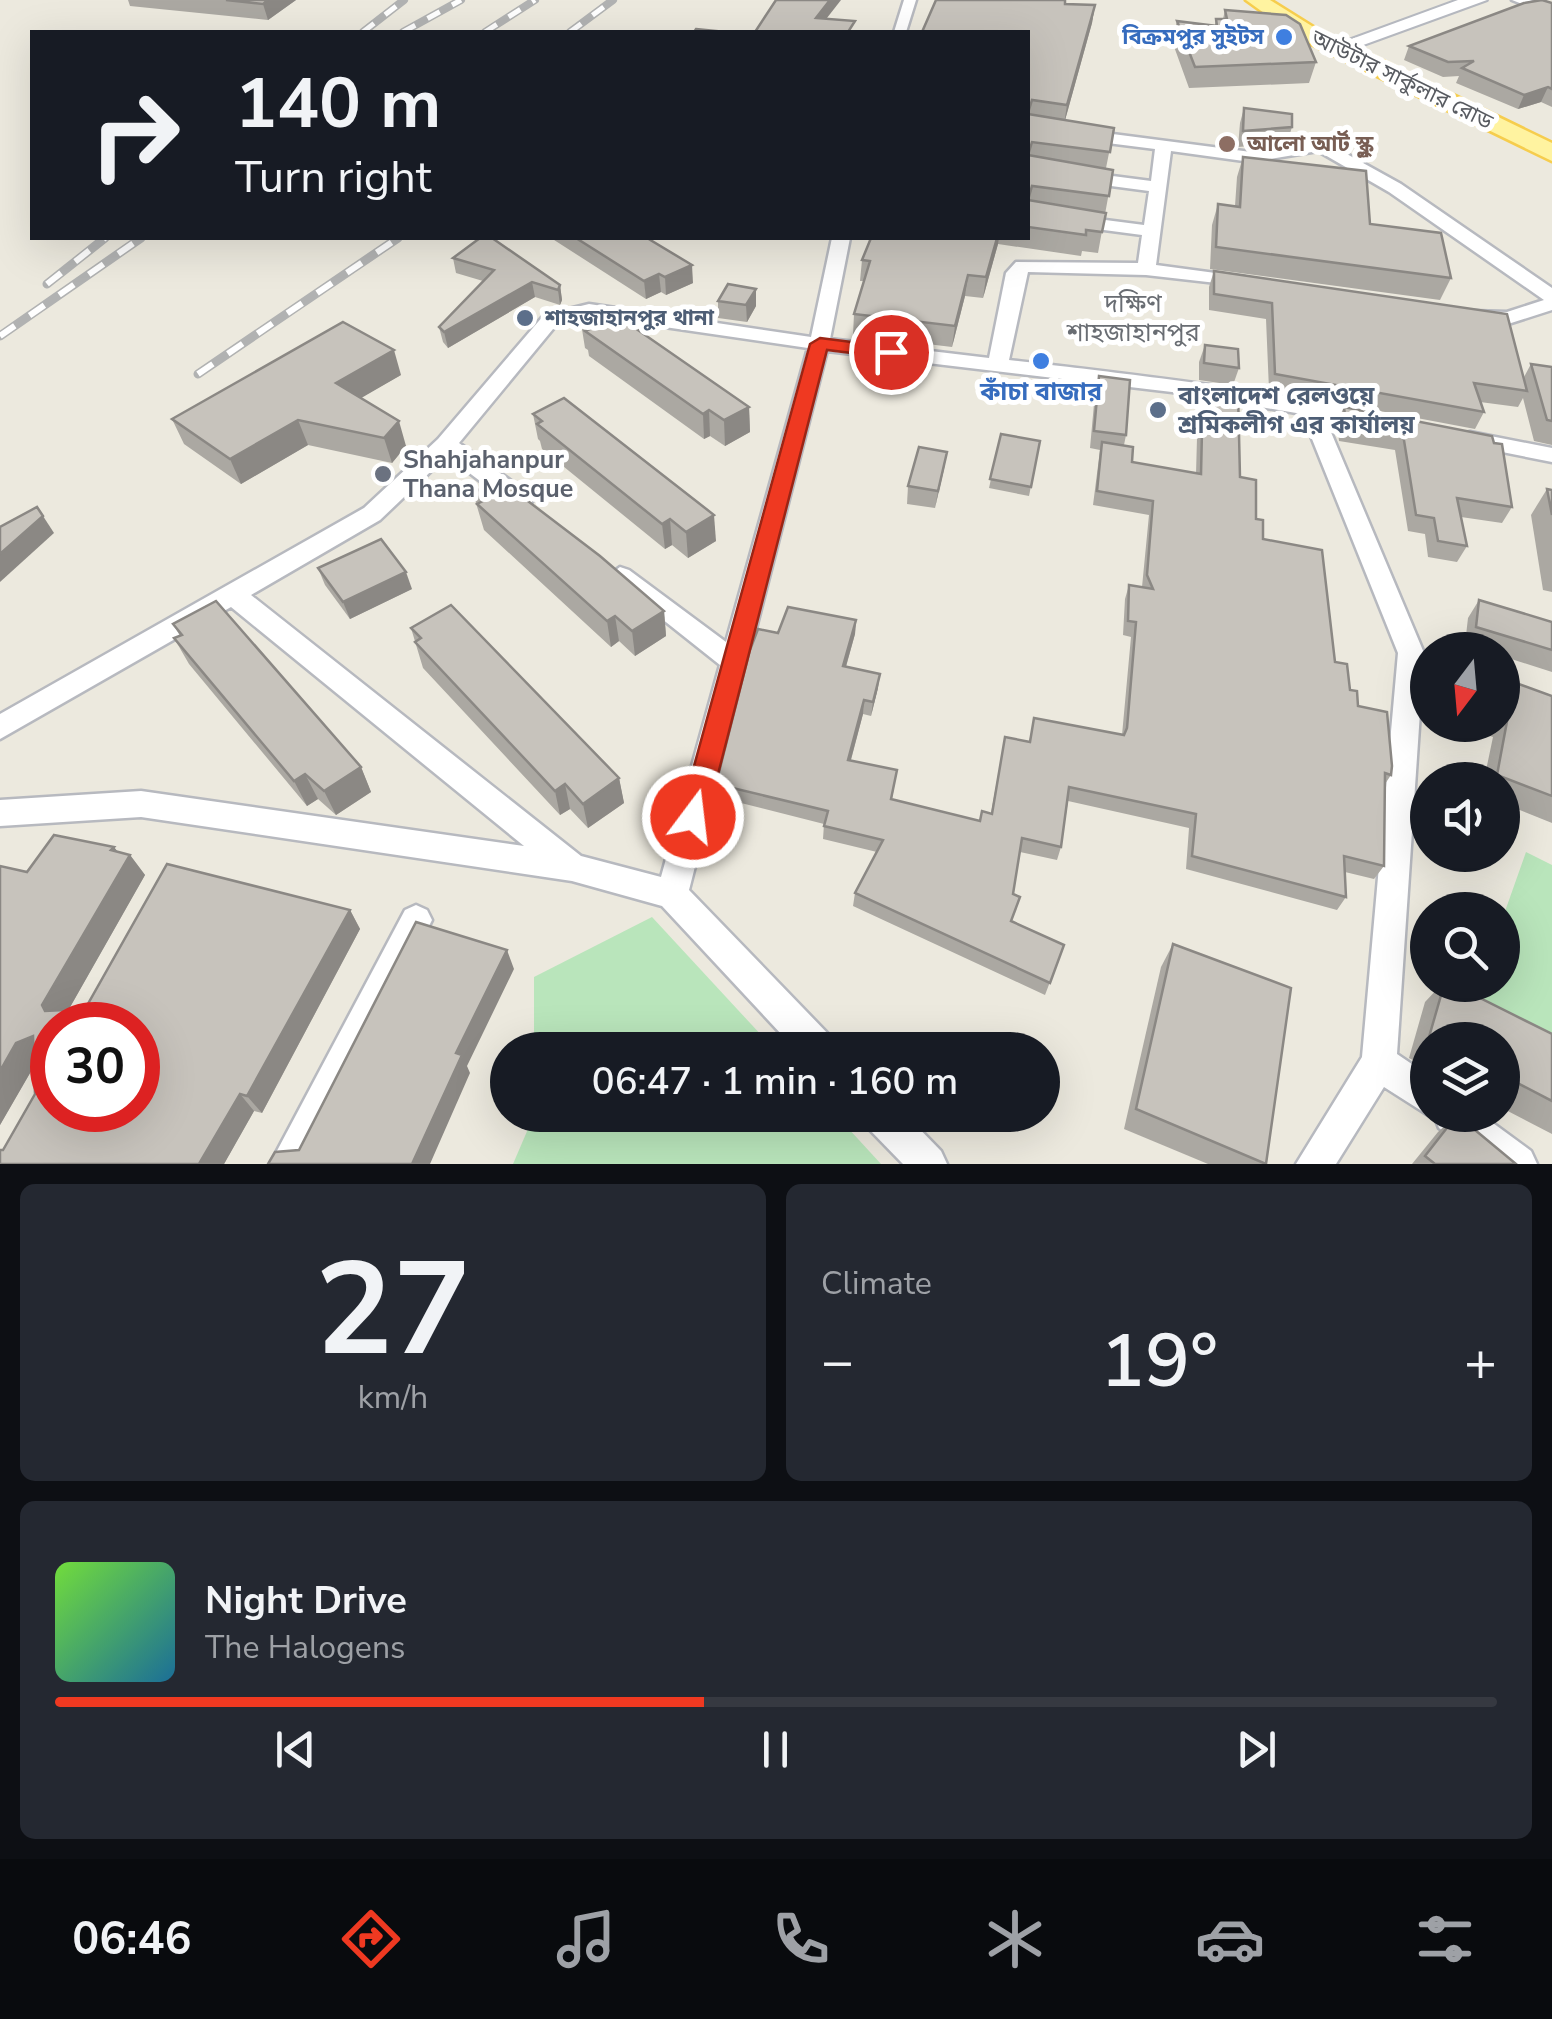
<!DOCTYPE html>
<html lang="en">
<head>
<meta charset="utf-8">
<style>
	body { margin:0; font-family:"Nunito Sans","Noto Sans Bengali",sans-serif; background:#242831; color:#f1f3f6; height:100vh; display:flex; flex-direction:column; font-size:38px; white-space:nowrap }
	* { box-sizing:border-box; margin:0 }
	p { font-size:32px; color:#9ea1a6 }
	.icon { flex:none; width:55px; height:55px; fill:none; stroke:currentColor; stroke-width:2; stroke-linecap:round; stroke-linejoin:round }
	.map { position:relative; height:1164px; overflow:hidden }
	.panel { display:flex; flex-direction:column; gap:20px; padding:20px; background:#0d0f14; flex:1 }
	.panel>* { flex:none }
	.guide { position:absolute; left:30px; top:30px; width:1000px; height:210px; border-radius:0px; box-shadow:0 10px 40px #0002; background:#171b24; color:#f1f3f6; overflow:hidden }
	.needle { width:65px; rotate:196deg }
	.controls { position:absolute; left:1410px; top:632px; display:grid; gap:20px }
	.controls a { display:grid; place-items:center; width:110px; height:110px; border-radius:50%; background:#171b24; box-shadow:0 10px 40px #0002; font-size:50px }
	.speed { position:absolute; left:30px; top:1002px; display:flex; gap:20px; font-size:50px; font-weight:700; text-align:center }
	.speed>* { display:grid; place-content:center; width:130px; height:130px; border-radius:50%; background:#171b24; box-shadow:0 10px 40px #0002; line-height:1 }
	.speed .limit { border:15px solid #d22; background:#fff; color:#111 }
	.pin { position:absolute; display:grid; place-items:center; width:85px; height:85px; color:#fff; margin:-42px; border:5px solid #fff; border-radius:50%; box-shadow:0 2px 10px #0007 }
	.me { position:absolute; width:110px; margin:-55px; rotate:15deg; stroke-linejoin:round; filter:drop-shadow(0 0 8px #0008) }
	.turn { display:flex; align-items:center; gap:35px; height:210px; padding:0 40px; font-size:45px }
	.turn .icon { width:130px; height:130px; stroke-width:2.5 }
	.turn b { display:block; font-size:70px; line-height:85px }
	.big { font-size:75px; font-weight:600; line-height:1.1 }
	.panel .widget { flex:1; display:flex; flex-direction:column; justify-content:center; gap:15px; min-width:0; padding:0 35px; border-radius:15px; background:#242831 }
	.panel .dial { align-items:center; gap:0 }
	.dial b { font-size:130px; line-height:1 }
	.song { display:flex; align-items:center; gap:30px }
	.cover { width:120px; height:120px; border-radius:15px; background:linear-gradient(135deg,hsl(100 70% 55%),hsl(200 70% 35%)) }
	.played { height:10px; border-radius:5px; background:linear-gradient(90deg,#ef3921 45%,#363941 45%) }
	.keys { display:flex; justify-content:space-around; direction:ltr }
	.heat { display:flex; justify-content:space-between; align-items:center; font-size:55px; direction:ltr }
	.panel .tiles { flex:1; display:grid; gap:20px; grid-template-columns:1fr 1fr }
	.widget:last-child { grid-column:span 2 }
	.trip { position:absolute; left:490px; top:1032px; width:570px; height:100px; border-radius:50px; background:#171b24; box-shadow:0 10px 40px #0002; font-weight:600; line-height:100px; text-align:center }
	.tabs { display:flex; height:160px; justify-content:space-around; align-items:center; background:#090b0e; color:#9ea1a6 }
	.tabs .icon { width:70px; height:70px }
	.tabs .current { color:#ef3921 }
	.tabs b { font-size:45px; color:#f1f3f6 }
	.map>svg:first-child { display:block }
</style>
</head>
<body>
<div class="map">
<svg width="1552" height="1164" viewBox="0 0 1552 1164">
	<rect width="100%" height="100%" fill="#ece9de"/>
	<g fill="#b9e5bb">
		<polygon points="1526,852 1552,865 1552,1037 1475,994 1478,985 1502,985 1503,917"/>
		<polygon points="652,917 775,1050 534,1050 534,977"/>
		<polygon points="534,1115 836,1115 881,1164 513,1164"/>
	</g>
	<g fill="none" stroke-linecap="round" stroke-linejoin="round">
		<defs>
			<g id="street">
				<polygon points="904,0 916,0 906,32 894,32"/>
				<polygon points="1512,0 1530,0 1552,8 1552,16"/>
				<path d="M1028,123L1251,152L1327,143L1401,184L1552,288V310L1508,324L1471,319V311L1507,312L1544,300L1389,192L1318,151L1251,162L1171,151L1156,265L1245,277L1254,283L1252,287L1146,275L1028,272L1009,360C1059,366 1364,400 1383,419L1372,426L1325,418L1424,653L1397,1054L1428,1075V1115L1384,1087L1336,1164H1296L1362,1057L1398,653L1302,414L1172,392L827,351L689,890L832,1038L837,1050H796L662,906L572,881L141,817L0,826V800L141,791L524,846L231,607L0,739V714L364,508L438,439L544,315L589,304L811,337L832,238H850L830,339L989,358L1006,273L1016,262L1138,263L1142,235L1028,220V210L1144,225L1149,191L1028,175V165L1151,181L1155,149L1028,133ZM589,316L808,348L726,642L629,570L620,567L608,576L720,665L661,877L581,856L251,595L380,520L447,456L513,506H529L533,500L529,494L459,443L558,323Z"/>
				<polygon points="1470,432 1552,448 1552,462 1462,444 1459,439 1462,434"/>
				<polygon points="416,905 427,910 432,920 309,1164 270,1164 405,910"/>
				<polygon points="863,1115 906,1115 941,1151 947,1164 903,1164 868,1128"/>
				<polygon points="1434,1115 1482,1115 1531,1151 1537,1164 1487,1164 1439,1128"/>
			</g>
			<polygon id="secondary" points="1458,0 1487,0 1344,52 1337,54 1327,48"/>
			<polygon id="primary" points="1246,0 1270,0 1315,28 1552,143 1552,161 1299,38"/>
		</defs>
		<use href="#street" stroke="#b7b9bf" stroke-width="5"/>
		<use href="#secondary" stroke="#b5b8bf" stroke-width="4"/>
		<use href="#primary" stroke="#f6cd4d" stroke-width="5"/>
		<use href="#street" fill="#fff" fill-rule="evenodd"/>
		<use href="#secondary" fill="#fff" fill-rule="evenodd"/>
		<use href="#primary" fill="#fff3a0" fill-rule="evenodd"/>
		<defs>
			<g id="rail-far1">
				<polyline points="363,32 404,0"/>
				<polyline points="403,32 461,0"/>
				<polyline points="485,32 535,0"/>
				<polyline points="570,32 613,0"/>
			</g>
			<g id="rail">
				<polyline points="47,284 105,238"/>
				<polyline points="0,336 141,238"/>
				<polyline points="198,374 398,238"/>
			</g>
		</defs>
		<use href="#rail-far1" stroke="#b1b2b2" stroke-width="8"/>
		<use href="#rail" stroke="#b1b2b2" stroke-width="9"/>
		<use href="#rail-far1" stroke="#fff" stroke-width="5" stroke-dasharray="14" stroke-linecap="butt"/>
		<use href="#rail" stroke="#fff" stroke-width="6" stroke-dasharray="18" stroke-linecap="butt"/>
	</g>
	<g fill="#aba8a2">
		<polygon points="128,0 296,0 268,20 130,6"/>
		<polygon points="1552,3 1552,107 1541,102 1518,109 1456,83 1459,76 1443,77 1404,60 1409,46"/>
		<polygon points="1065,4 1095,5 1092,23 1065,120 1114,128 1106,168 1113,170 1098,253 1082,251 1081,256 998,244 983,298 965,296 952,347 853,335 854,314 864,281 860,281 862,260 871,238 1028,238 1028,32"/>
		<polygon points="1225,10 1316,62 1309,83 1189,88 1172,41 1177,21 1215,25 1216,19 1223,19"/>
		<polygon points="1244,108 1292,127 1287,143 1238,147 1240,123"/>
		<polygon points="1243,157 1370,224 1451,278 1440,300 1210,269 1212,225 1218,204 1235,206 1237,177"/>
		<polygon points="551,238 647,238 693,283 666,295 661,292 646,299"/>
		<polygon points="453,258 560,285 562,300 560,305 535,297 448,348 443,342 439,327 483,281 456,273"/>
		<polygon points="1214,271 1524,377 1531,364 1552,367 1552,445 1534,441 1523,398 1518,407 1480,402 1484,412 1475,429 1269,390 1266,319 1209,310 1209,287"/>
		<polygon points="718,301 756,306 747,322 718,318"/>
		<polygon points="581,323 749,407 750,432 725,446 710,436 704,439 589,356 588,350 585,348"/>
		<polygon points="1205,345 1239,368 1233,385 1199,380 1199,362"/>
		<polygon points="401,375 360,398 406,446 392,463 308,445 241,484 184,444 172,419"/>
		<polygon points="1099,376 1126,435 1124,445 1132,462 1196,474 1198,402 1203,388 1240,477 1263,539 1335,662 1391,775 1385,784 1384,866 1374,879 1345,872 1346,897 1337,910 1186,869 1189,828 1068,801 1061,847 1057,860 1020,852 1013,894 1012,921 1064,945 1045,995 853,906 855,893 877,852 823,839 824,824 717,797 716,784 778,633 856,620 855,634 846,667 878,688 871,716 863,714 851,760 897,770 892,799 980,821 991,813 1005,737 1029,742 1034,718 1122,735 1131,637 1123,635 1125,599 1129,585 1142,587 1149,515 1093,505 1100,450 1090,448 1095,393"/>
		<polygon points="1344,407 1492,436 1512,507 1502,523 1461,517 1467,546 1457,562 1428,557 1425,534 1408,531 1395,450 1339,441 1337,422"/>
		<polygon points="533,414 716,541 688,558 672,545 665,549 542,449 540,441 538,439"/>
		<polygon points="1001,434 1040,441 1029,496 989,488"/>
		<polygon points="947,452 935,508 907,504 908,486"/>
		<polygon points="1547,489 1552,490 1552,592 1543,590 1531,515"/>
		<polygon points="473,493 664,611 666,636 635,656 619,641 611,647 484,530"/>
		<polygon points="318,568 412,589 350,619 325,585"/>
		<polygon points="1479,600 1552,622 1552,672 1502,656 1502,650 1484,650 1465,644 1468,618"/>
		<polygon points="173,624 361,767 371,792 336,815 318,799 307,806 189,664 174,638 180,636"/>
		<polygon points="411,628 619,778 624,803 588,828 570,809 560,815 423,668"/>
		<polygon points="1502,678 1552,696 1552,823 1502,803 1502,780 1484,780 1493,737 1460,725 1502,725"/>
		<polygon points="1428,689 1428,713 1424,712"/>
		<polygon points="130,855 145,875 69,1009 85,1009 350,910 360,929 262,1113 254,1111 224,1164 0,1164 3,1150 35,1094 34,1066 0,1125 0,866 27,872"/>
		<polygon points="1173,944 1266,1164 1208,1164 1124,1129 1161,967"/>
		<polygon points="1441,985 1454,985 1552,1034 1552,1134 1502,1108 1502,1040 1428,1040 1428,1068 1409,1058 1425,1002"/>
		<polygon points="1457,1115 1516,1164 1412,1164 1438,1132"/>
	</g>
	<g fill="#8b8884">
		<polygon points="268,0 296,0 268,20 263,4"/>
		<polygon points="830,0 841,0 816,32 816,18"/>
		<polygon points="1095,5 1092,23 1064,124 1067,105"/>
		<polygon points="1548,87 1541,102 1518,109 1524,95"/>
		<polygon points="997,238 999,238 998,244 983,298 986,277"/>
		<polygon points="692,265 693,283 666,295 665,277"/>
		<polygon points="659,274 661,292 646,299 644,281"/>
		<polygon points="968,275 965,296 952,347 955,326"/>
		<polygon points="532,282 535,297 448,348 444,332"/>
		<polygon points="560,285 562,300 560,305 558,290"/>
		<polygon points="756,289 756,306 747,322 746,305"/>
		<polygon points="394,350 401,375 344,408 336,383"/>
		<polygon points="749,407 750,432 725,446 724,420"/>
		<polygon points="709,410 710,436 704,439 703,414"/>
		<polygon points="298,420 308,445 241,484 230,459"/>
		<polygon points="399,421 406,446 392,463 384,438"/>
		<polygon points="947,452 944,469 935,508 938,491"/>
		<polygon points="714,515 716,541 688,558 686,532"/>
		<polygon points="43,516 54,533 0,582 0,554"/>
		<polygon points="670,519 672,545 665,549 662,524"/>
		<polygon points="406,572 412,589 350,619 343,602"/>
		<polygon points="664,611 666,636 635,656 632,631"/>
		<polygon points="615,616 619,641 611,647 607,621"/>
		<polygon points="856,620 855,634 842,680 843,666"/>
		<polygon points="880,674 878,688 871,716 873,702"/>
		<polygon points="864,700 863,714 847,774 848,760"/>
		<polygon points="361,767 371,792 336,815 324,791"/>
		<polygon points="305,774 318,799 307,806 294,781"/>
		<polygon points="619,778 624,803 588,828 583,804"/>
		<polygon points="565,784 570,809 560,815 555,791"/>
		<polygon points="114,847 126,862 130,855 145,875 61,1023 45,1011 42,1005"/>
		<polygon points="350,910 360,929 262,1113 247,1096"/>
		<polygon points="507,950 514,969 467,1066 470,1073 430,1164 412,1164 456,1053"/>
		<polygon points="33,1036 37,1061 0,1125 0,1071 16,1043"/>
		<polygon points="240,1094 254,1111 224,1164 199,1164"/>
	</g>
	<g fill="#c7c3bc" stroke="#8b8884" stroke-width="2.5" fill-rule="evenodd">
		<polygon points="226,0 268,0 263,4"/>
		<polygon points="776,0 830,0 816,18 855,21 848,32 755,32"/>
		<polygon points="936,0 1065,0 1065,4 1095,5 1067,105 1032,100 1028,113 1028,32 922,32"/>
		<polygon points="1542,0 1552,3 1552,89 1548,87 1524,95 1462,68 1474,61 1448,62 1409,46 1524,3"/>
		<polygon points="1225,10 1286,15 1300,24 1316,62 1195,67 1177,21 1217,26 1216,19 1227,19"/>
		<polygon points="696,29 726,32 694,32"/>
		<polygon points="1244,108 1292,114 1292,127 1243,131"/>
		<polygon points="1028,114 1114,128 1110,152 1032,142 1028,155"/>
		<polygon points="1028,155 1113,170 1109,196 1032,186 1028,200 1106,213 1102,232 1086,230 1086,235 1028,227"/>
		<polygon points="1243,157 1366,171 1370,224 1441,233 1451,278 1216,247 1218,204 1240,207"/>
		<polygon points="480,238 492,238 560,285 558,290 532,282 444,332 439,327 494,270 453,258"/>
		<polygon points="576,238 647,238 692,265 665,277 659,274 644,281"/>
		<polygon points="871,238 997,238 986,277 968,275 955,326 854,314 870,261 862,260"/>
		<polygon points="1214,271 1507,314 1527,391 1474,383 1484,412 1275,374 1272,303 1214,294"/>
		<polygon points="728,284 756,289 746,305 718,301"/>
		<polygon points="609,310 749,407 724,420 709,410 703,414 585,331 590,329 581,323"/>
		<polygon points="343,322 394,350 336,383 399,421 384,438 298,420 230,459 172,419"/>
		<polygon points="1205,345 1238,349 1239,368 1204,363"/>
		<polygon points="1531,364 1552,367 1552,421 1547,420"/>
		<polygon points="1099,376 1130,380 1126,435 1094,431"/>
		<polygon points="1203,388 1238,392 1240,477 1256,480 1256,519 1263,520 1263,539 1322,550 1335,662 1347,664 1350,690 1357,691 1358,706 1387,712 1392,766 1391,775 1385,773 1384,866 1344,856 1346,897 1192,856 1196,814 1069,787 1061,847 1022,838 1013,894 1020,897 1011,921 1064,945 1050,983 855,893 883,840 824,826 828,811 716,784 750,650 758,629 778,633 788,607 856,620 843,666 880,674 873,702 864,700 848,760 897,770 891,799 980,821 982,811 992,814 1005,737 1030,742 1034,718 1124,735 1127,728 1136,622 1128,621 1129,585 1153,589 1147,575 1153,501 1097,491 1102,442 1133,447 1132,462 1201,474"/>
		<polygon points="564,398 714,515 686,532 670,519 662,524 537,424 542,421 533,414"/>
		<polygon points="1344,407 1492,436 1494,443 1502,444 1512,507 1457,498 1467,546 1438,541 1434,518 1416,515 1403,434 1346,425"/>
		<polygon points="1001,434 1040,441 1031,487 990,479"/>
		<polygon points="919,447 947,452 938,491 908,486"/>
		<polygon points="499,479 600,556 664,611 632,631 615,616 607,621 477,504 483,501 473,493"/>
		<polygon points="1547,489 1552,490 1552,515"/>
		<polygon points="37,507 43,516 0,554 0,527"/>
		<polygon points="381,539 406,572 343,602 318,568"/>
		<polygon points="1479,600 1552,622 1552,650 1476,627"/>
		<polygon points="216,601 361,767 324,791 305,774 294,781 174,638 182,635 173,624"/>
		<polygon points="451,605 619,778 583,804 565,784 555,791 415,642 421,638 411,628"/>
		<polygon points="1502,678 1552,696 1552,796 1497,775 1508,716 1502,714"/>
		<path d="M54,835L114,847L111,850L130,855L42,1005L45,1011L85,1009L167,864L350,910L247,1096L240,1094L199,1164H0V1150H3L35,1094L33,1036L16,1043L0,1071V866L27,872ZM52,1025H138V1110H52Z"/>
		<polygon points="416,922 507,950 456,1053 462,1055 412,1164 268,1164 275,1152 299,1150"/>
		<polygon points="1173,944 1291,988 1266,1164 1136,1109"/>
		<polygon points="1444,985 1454,985 1552,1034 1552,1101 1502,1075 1502,1040 1436,1040 1429,1037"/>
		<polygon points="1457,1115 1516,1164 1435,1164 1425,1156"/>
	</g>
	<polygon fill="#ef3921" stroke="#9b2515" stroke-width="2.5" points="820,338 891,347 900,352 891,358 827,350 707,817 703,825 684,825 680,817 810,344"/>
	<g fill="#3f7fe0" stroke="#fff" stroke-width="4">
		<circle cx="1284" cy="37" r="10"/>
		<circle cx="1041" cy="361" r="10"/>
	</g>
	<circle fill="#8d6e63" stroke="#fff" stroke-width="4" cx="1227" cy="144" r="10"/>
	<g fill="#5c6f8a" stroke="#fff" stroke-width="4">
		<circle cx="525" cy="318" r="10"/>
		<circle cx="1158" cy="410" r="10"/>
	</g>
	<circle fill="#6b7280" stroke="#fff" stroke-width="4" cx="383" cy="474" r="10"/>
	<g text-anchor="middle" dominant-baseline="central" stroke-width="10" stroke-linejoin="round" paint-order="stroke">
		<g font-size="22" font-weight="bold" fill="#366cbe" stroke="#fff" text-anchor="end">
			<text x="1264" y="37">বিক্রমপুর সুইটস</text>
		</g>
		<g font-size="22" fill="#585b61" stroke="#fff">
			<text transform="translate(1402 80) rotate(26)">আউটার সার্কুলার রোড</text>
		</g>
		<g font-size="22" font-weight="bold" fill="#785e54" stroke="#fff" text-anchor="start">
			<text x="1247" y="144">আলো আর্ট স্কুল</text>
		</g>
		<g font-size="22" font-weight="bold" fill="#4e5e75" stroke="#fff" text-anchor="start">
			<text x="545" y="318">শাহজাহানপুর থানা</text>
		</g>
		<g font-size="25" fill="#696d73" stroke="#fff">
			<text x="1133" y="304">দক্ষিণ<tspan x="1133" dy="29">শাহজাহানপুর</tspan></text>
		</g>
		<g font-size="25" font-weight="bold" fill="#366cbe" stroke="#fff">
			<text x="1041" y="392">কাঁচা বাজার</text>
		</g>
		<g font-size="25" font-weight="bold" fill="#4e5e75" stroke="#fff" text-anchor="start">
			<text x="1178" y="396">বাংলাদেশ রেলওয়ে<tspan x="1178" dy="29">শ্রমিকলীগ এর কার্যালয়</tspan></text>
		</g>
		<g font-size="25" font-weight="bold" fill="#5b616d" stroke="#fff" text-anchor="start">
			<text x="403" y="460">Shahjahanpur<tspan x="403" dy="29">Thana Mosque</tspan></text>
		</g>
	</g>
</svg>
<div class="controls">
<a><svg class="needle" viewBox="-14 -14 28 28"><path d="M0-13l5 13h-10z" fill="#e53935"/><path d="M0 13l5-13h-10z" fill="#9ea1a6"/></svg></a>
<a><svg class="icon" aria-label="sound" viewBox="0 0 24 24"><path d="M4 9h4l5-4v14l-5-4H4zM17 9q2 3 0 6"/></svg></a>
<a><svg class="icon" aria-label="search" viewBox="0 0 24 24"><circle cx="10" cy="10" r="6"/><path d="M15 15l6 6"/></svg></a>
<a><svg class="icon" aria-label="layers" viewBox="0 0 24 24"><path d="M12 4l9 5-9 5-9-5zM3 14l9 5 9-5"/></svg></a>
</div>
<div class="speed"><div class="limit">30</div></div>
<div class="pin" style="left:891px;top:352px;background:#d93025"><svg class="icon" aria-label="arrive" viewBox="0 0 24 24"><path d="M6 21V4h12l-3 4 3 4H6"/></svg></div>
<svg class="me" style="left:693px;top:817px" viewBox="-20 -20 40 40"><circle r="17" fill="#ef3921" stroke="#fff" stroke-width="3"/><path d="M0-11L8 9 0 5-8 9z" fill="#fff"/></svg>
<div class="trip">06:47 · 1 min · 160 m</div>
<div class="guide">
<div class="turn"><svg class="icon" aria-label="right" viewBox="0 0 24 24"><path d="M7 20v-9h11M14 6l5 5-5 5"/></svg><div><b>140 m</b>Turn right</div></div>
</div>
</div>
<section class="panel">
<div class="tiles">
<div class="widget dial"><b>27</b><p>km/h</p></div>
<div class="widget"><p>Climate</p>
<div class="heat"><a>−</a><b class="big">19°</b><a>+</a></div>
</div>
<div class="widget">
<div class="song"><i class="cover"></i><div><b>Night Drive</b><p>The Halogens</p></div></div>
<div class="played"></div>
<div class="keys"><svg class="icon" aria-label="previous" viewBox="0 0 24 24"><path d="M18 5L8 12l10 7zM5 5v14"/></svg><svg class="icon" aria-label="pause" viewBox="0 0 24 24"><path d="M8 5v14M16 5v14"/></svg><svg class="icon" aria-label="next" viewBox="0 0 24 24"><path d="M6 5l10 7-10 7zM19 5v14"/></svg></div>
</div>
</div>
</section>
<nav class="tabs">
<b>06:46</b>
<svg class="icon current" aria-label="directions" viewBox="0 0 24 24"><path d="M12 3l9 9-9 9-9-9zM9 14v-3h6M13 9l2 2-2 2"/></svg>
<svg class="icon" aria-label="music" viewBox="0 0 24 24"><path d="M9 18V5l10-2v13"/><circle cx="6" cy="18" r="3"/><circle cx="16" cy="16" r="3"/></svg>
<svg class="icon" aria-label="phone" viewBox="0 0 24 24"><path d="M5 4h4l2 5-3 2q2 4 5 5l2-3 5 2v4C11 20 4 13 5 4z"/></svg>
<svg class="icon" aria-label="climate" viewBox="0 0 24 24"><path d="M12 3v18M4 7l16 10M4 17L20 7"/></svg>
<svg class="icon" aria-label="car" viewBox="0 0 24 24"><path d="M5 17H2v-5l4-1 3-4h7l3 4 3 1v5h-3M9 17h6M6 11h13"/><circle cx="7" cy="17" r="2"/><circle cx="17" cy="17" r="2"/></svg>
<svg class="icon" aria-label="filters" viewBox="0 0 24 24"><path d="M4 7h16M4 17h16"/><circle cx="9" cy="7" r="2"/><circle cx="15" cy="17" r="2"/></svg>
</nav>
</body>
</html>
